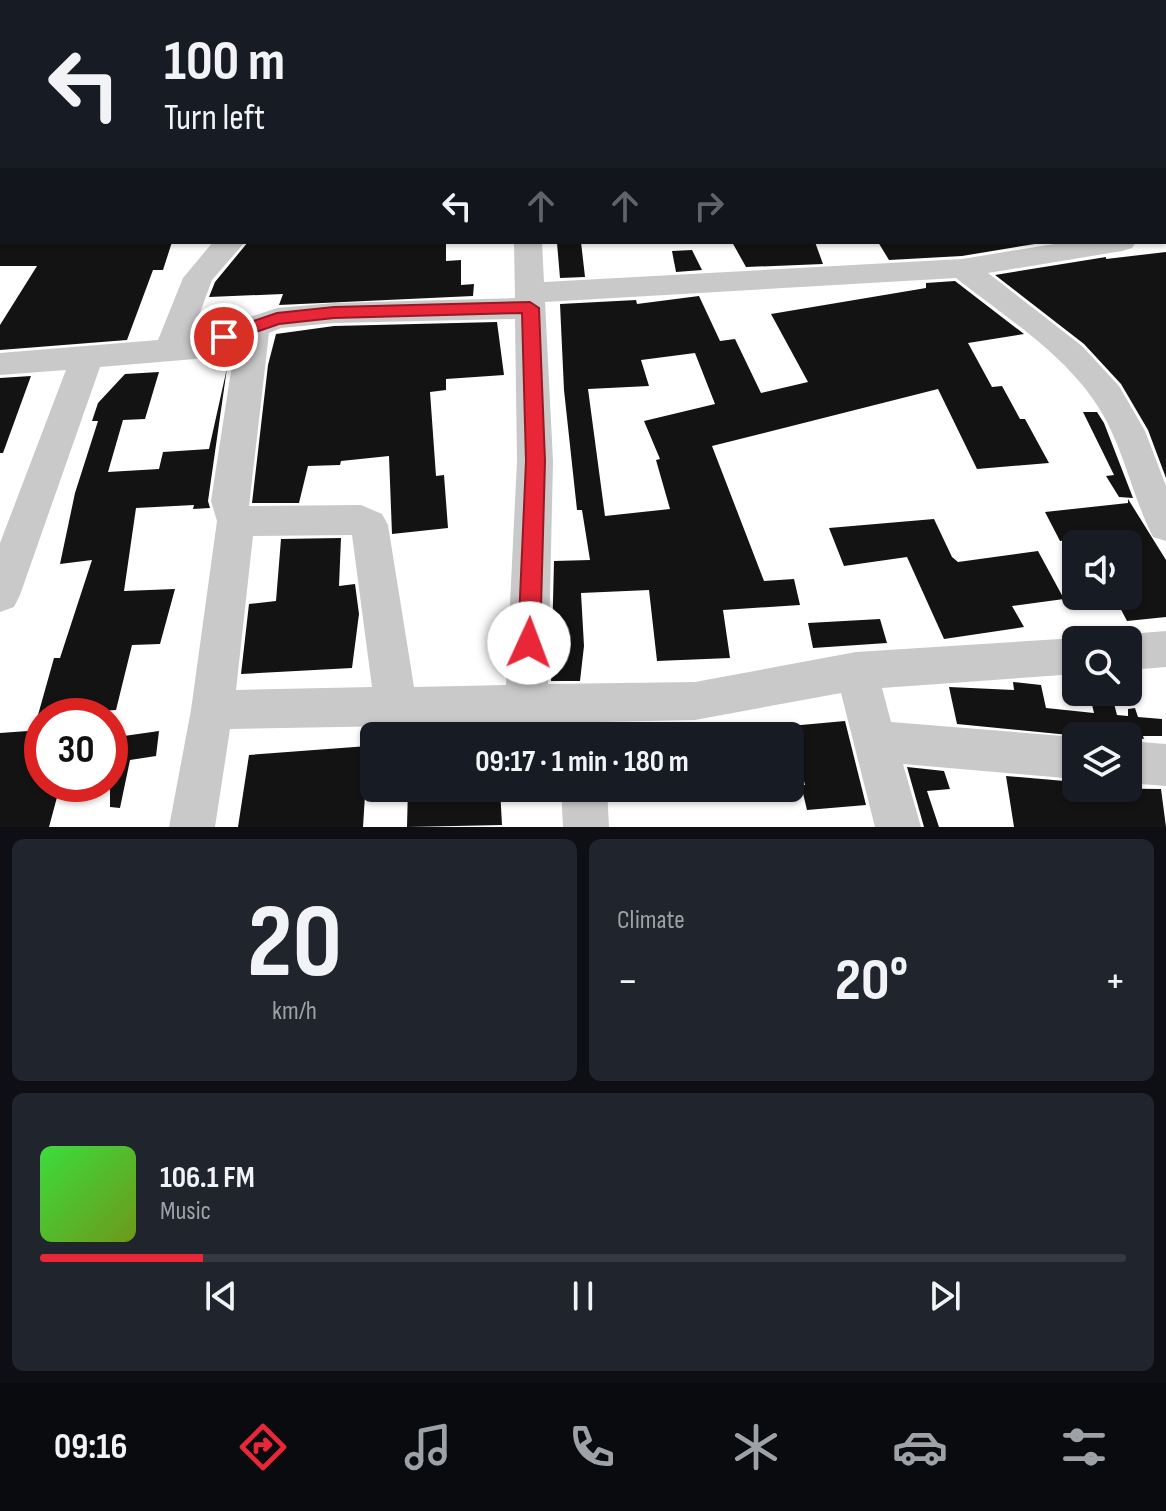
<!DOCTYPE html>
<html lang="en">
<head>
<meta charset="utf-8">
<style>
	body { margin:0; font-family:"Sofia Sans Condensed",sans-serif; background:#20242c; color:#f1f3f6; height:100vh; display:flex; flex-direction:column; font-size:30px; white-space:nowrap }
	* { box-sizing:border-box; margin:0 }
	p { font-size:26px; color:#9ea1a6 }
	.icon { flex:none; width:44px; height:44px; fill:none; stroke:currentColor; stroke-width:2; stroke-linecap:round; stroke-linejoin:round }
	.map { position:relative; height:827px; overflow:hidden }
	.sheet { display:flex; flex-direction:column; gap:12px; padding:12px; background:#0d0f14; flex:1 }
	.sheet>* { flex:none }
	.guide { position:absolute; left:0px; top:0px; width:1166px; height:244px; box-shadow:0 2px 6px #0004; background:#171b24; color:#f1f3f6; overflow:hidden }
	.fabs { position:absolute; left:1062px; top:530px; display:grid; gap:16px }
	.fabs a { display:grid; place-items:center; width:80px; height:80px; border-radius:12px; background:#171b24; box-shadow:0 2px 6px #0004; font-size:40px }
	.speed { position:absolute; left:24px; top:698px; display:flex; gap:16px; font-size:40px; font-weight:700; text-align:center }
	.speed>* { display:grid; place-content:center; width:104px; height:104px; border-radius:50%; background:#171b24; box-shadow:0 2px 6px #0004; line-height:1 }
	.speed .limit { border:12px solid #d22; background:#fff; color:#111 }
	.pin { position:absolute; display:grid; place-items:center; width:68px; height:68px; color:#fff; margin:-34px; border:4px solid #fff; border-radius:50%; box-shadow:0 2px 8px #0007 }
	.me { position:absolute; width:88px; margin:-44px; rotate:2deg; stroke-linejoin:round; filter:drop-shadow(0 0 6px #0008) }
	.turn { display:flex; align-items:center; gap:28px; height:168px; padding:0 32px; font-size:36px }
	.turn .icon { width:104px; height:104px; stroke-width:2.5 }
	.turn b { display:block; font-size:56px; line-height:68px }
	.lanes { display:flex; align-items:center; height:76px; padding:0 32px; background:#0003; justify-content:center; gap:40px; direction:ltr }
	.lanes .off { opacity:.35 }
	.big { font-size:60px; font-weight:700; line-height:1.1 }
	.sheet .widget { flex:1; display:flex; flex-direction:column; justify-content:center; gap:12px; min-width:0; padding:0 28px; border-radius:12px; background:#20242c }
	.sheet .dial { align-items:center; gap:0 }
	.dial b { font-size:104px; line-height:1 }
	.song { display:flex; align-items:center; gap:24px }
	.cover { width:96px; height:96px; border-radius:12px; background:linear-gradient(135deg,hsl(120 70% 55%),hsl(80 70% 35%)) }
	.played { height:8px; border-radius:4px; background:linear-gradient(90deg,#e92738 15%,#363941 15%) }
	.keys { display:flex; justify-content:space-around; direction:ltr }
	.heat { display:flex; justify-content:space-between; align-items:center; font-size:44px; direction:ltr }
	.sheet .tiles { flex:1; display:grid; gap:12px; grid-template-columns:1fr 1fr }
	.widget:last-child { grid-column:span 2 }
	.trip { position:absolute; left:360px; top:722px; width:444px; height:80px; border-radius:12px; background:#171b24; box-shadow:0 2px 6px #0004; font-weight:700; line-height:80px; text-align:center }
	.tabs { display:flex; height:128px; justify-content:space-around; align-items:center; background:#090b0e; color:#9ea1a6 }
	.tabs .icon { width:56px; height:56px }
	.tabs .selected { color:#e92738 }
	.tabs b { font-size:36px; color:#f1f3f6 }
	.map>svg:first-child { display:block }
</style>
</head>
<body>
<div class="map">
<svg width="1166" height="827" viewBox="0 0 1166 827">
	<rect width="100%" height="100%" fill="#fff"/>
	<g fill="#131313" fill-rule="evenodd">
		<polygon points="172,242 163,270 153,270 127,340 0,350 0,325 37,266 0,266 0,244"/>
		<polygon points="248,242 446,242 446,261 461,260 461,285 474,284 473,296 279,305 283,294 209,297 215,282"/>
		<polygon points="581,242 585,277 560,278 557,243"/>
		<polygon points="732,242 815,242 823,264 746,267"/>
		<polygon points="878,242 1047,242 962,256 889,260"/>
		<polygon points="692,250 702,270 676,272 672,251"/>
		<polygon points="1166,252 1166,478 1148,430 1121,384 1084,344 995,275 1106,257 1106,259"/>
		<path d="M955,281L1024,334L968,343L992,387L1002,386L1020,419H1025L1049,463L977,469L938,389L712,446L764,581L794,579L800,605L723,610L730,658L657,661L649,590L581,593L584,646L580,681H551L554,561L590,560L582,510H577L564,390L560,304L636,300L637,304L699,296L720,341L735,339L761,393L808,382L771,314L926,288V283ZM695,353L715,404L644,421L660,459L656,460L670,509L605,516L588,389L649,386L641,360Z"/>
		<polygon points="497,322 504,375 446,379 446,390 430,392 436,476 444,475 448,528 392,534 389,456 341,461 340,465 308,466 299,503 252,503 268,365 276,334 334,326"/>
		<polygon points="227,368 208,501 210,508 193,509 194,505 136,508 124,591 175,589 160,644 132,645 116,710 38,715 54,658 60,658 92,560 60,564 75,493 98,421 92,421 98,403 125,374 159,372 145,419 123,420 108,472 159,469 163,452 209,449"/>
		<polygon points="31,376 3,453 0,453 0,378"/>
		<polygon points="1083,412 1097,412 1104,423 1133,498 1119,497 1106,476 1114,475"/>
		<polygon points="1128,499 1166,560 1166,617 1127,621 1114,596 1128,596 1128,544 1086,544 1083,538 1060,541 1045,512 1128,503"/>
		<polygon points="934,519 952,557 958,562 1038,551 1064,599 1012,606 1024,627 944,639 907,557 844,566 829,528"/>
		<polygon points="341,538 339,586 355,584 359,614 352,668 241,674 249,604 276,601 281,539"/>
		<polygon points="880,619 887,643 813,648 808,623"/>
		<polygon points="1013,682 1041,685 1046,708 1094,713 1089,692 1111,692 1117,715 1128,716 1128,709 1135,708 1138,717 1162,719 1162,736 1143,736 1144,739 1128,736 1079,736 957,724 949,687 1014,690"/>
		<polygon points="845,721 866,805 807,810 801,785 805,785 790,726"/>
		<polygon points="42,730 42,787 60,786 49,827 0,827 0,733"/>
		<polygon points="159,731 156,756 130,760 120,808 110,807 110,738"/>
		<polygon points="368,746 363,827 238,827 249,755"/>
		<polygon points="907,767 944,771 950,789 927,791 939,827 924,827"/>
		<polygon points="1006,776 1076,782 1076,788 1161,789 1166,827 1014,827"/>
		<polygon points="408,788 500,788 502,825 407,827"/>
	</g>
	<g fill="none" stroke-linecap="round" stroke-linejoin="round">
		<g fill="#c9c9c9" fill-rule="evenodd">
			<polygon points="509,0 531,0 532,2 510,2"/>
			<rect x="821" y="0" width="22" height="2"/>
			<polygon points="977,0 1089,0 976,2"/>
			<rect x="0" y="39" width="2" height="14"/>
			<rect x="0" y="159" width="2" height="16"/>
			<rect x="0" y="205" width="2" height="16"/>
			<path d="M213,242H245L212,280L191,337L277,308L334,303L515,298L514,242H542L544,282L962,259L1066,242H1136L1132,248L1122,251L988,273L1082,346L1119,386L1145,431L1166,486V541L1153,537C1134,500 1126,459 1107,422C1075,360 1009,320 956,278L545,302L553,461L548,684L695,682L856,652L1076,638L1082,640H1076V674L882,688L891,722L1076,737V779L903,764L921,827H875L841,693L695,720L602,722L603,736H559V723L230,729L215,827H169L191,710L217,521L211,501L235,345L195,359L100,367L20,595L14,607L0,612V543L66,370L0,375V353L158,340L183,278ZM515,319L517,461L506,685L414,687L388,525L382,514L361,505L249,506L269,333L281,328L334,323ZM352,535L372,687L236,690L253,536Z"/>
			<polygon points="1166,631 1166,667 1128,670 1128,640 1113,639 1128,634"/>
			<polygon points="1128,741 1166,744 1166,786 1128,783"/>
			<polygon points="561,788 607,788 609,827 563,827"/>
		</g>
	</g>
	<polygon fill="#e92738" stroke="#971924" stroke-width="2" points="530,302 539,308 545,461 540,643 537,650 529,653 521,650 518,643 526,461 522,313 334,318 279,324 224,343 216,337 218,333 277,313 334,307"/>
</svg>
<div class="fabs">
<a><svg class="icon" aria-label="sound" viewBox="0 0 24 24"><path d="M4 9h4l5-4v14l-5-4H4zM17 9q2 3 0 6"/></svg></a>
<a><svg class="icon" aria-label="search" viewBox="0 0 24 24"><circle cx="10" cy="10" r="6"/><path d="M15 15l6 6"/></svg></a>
<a><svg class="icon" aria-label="layers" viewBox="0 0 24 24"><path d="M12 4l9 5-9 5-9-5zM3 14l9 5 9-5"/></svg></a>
</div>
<div class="speed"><div class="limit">30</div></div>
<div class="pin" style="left:224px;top:337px;background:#d93025"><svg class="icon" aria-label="arrive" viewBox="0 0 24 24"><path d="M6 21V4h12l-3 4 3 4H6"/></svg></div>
<svg class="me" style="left:529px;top:643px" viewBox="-20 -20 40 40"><circle r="19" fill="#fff"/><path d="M0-13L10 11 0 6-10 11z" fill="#e92738"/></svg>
<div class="trip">09:17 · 1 min · 180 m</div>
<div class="guide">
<div class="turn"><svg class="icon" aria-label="left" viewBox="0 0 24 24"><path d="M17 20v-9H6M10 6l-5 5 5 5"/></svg><div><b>100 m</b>Turn left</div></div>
<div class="lanes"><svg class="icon" aria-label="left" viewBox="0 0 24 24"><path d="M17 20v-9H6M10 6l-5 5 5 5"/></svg><svg class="icon off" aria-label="ahead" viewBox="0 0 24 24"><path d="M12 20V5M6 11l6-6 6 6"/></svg><svg class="icon off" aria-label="ahead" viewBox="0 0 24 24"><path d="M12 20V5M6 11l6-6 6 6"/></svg><svg class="icon off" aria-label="right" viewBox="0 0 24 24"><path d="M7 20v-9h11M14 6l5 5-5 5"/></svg></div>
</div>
</div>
<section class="sheet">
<div class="tiles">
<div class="widget dial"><b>20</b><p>km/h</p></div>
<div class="widget"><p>Climate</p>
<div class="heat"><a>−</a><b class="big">20°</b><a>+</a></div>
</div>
<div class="widget">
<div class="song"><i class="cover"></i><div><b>106.1 FM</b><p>Music</p></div></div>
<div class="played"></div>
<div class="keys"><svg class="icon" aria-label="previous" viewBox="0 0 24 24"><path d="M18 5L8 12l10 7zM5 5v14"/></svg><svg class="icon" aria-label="pause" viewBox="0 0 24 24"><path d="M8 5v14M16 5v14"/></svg><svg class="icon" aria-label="next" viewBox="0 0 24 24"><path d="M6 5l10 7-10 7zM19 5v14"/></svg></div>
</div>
</div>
</section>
<nav class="tabs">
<b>09:16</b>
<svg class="icon selected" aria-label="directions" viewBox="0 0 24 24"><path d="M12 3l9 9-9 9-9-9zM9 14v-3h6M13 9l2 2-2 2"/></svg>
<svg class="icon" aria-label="music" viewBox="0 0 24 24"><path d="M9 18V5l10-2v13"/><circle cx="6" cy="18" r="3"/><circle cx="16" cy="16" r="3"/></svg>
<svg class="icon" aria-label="phone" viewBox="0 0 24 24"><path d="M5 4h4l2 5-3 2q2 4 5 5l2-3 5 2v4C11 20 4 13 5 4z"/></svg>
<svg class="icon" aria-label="climate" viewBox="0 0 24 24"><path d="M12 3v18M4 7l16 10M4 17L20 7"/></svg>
<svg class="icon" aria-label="car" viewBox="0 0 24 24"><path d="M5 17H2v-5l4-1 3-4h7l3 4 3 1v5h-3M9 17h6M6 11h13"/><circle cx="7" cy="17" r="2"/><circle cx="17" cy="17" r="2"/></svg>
<svg class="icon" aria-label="filters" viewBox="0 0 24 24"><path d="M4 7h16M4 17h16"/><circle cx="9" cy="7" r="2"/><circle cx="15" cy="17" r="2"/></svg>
</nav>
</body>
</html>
